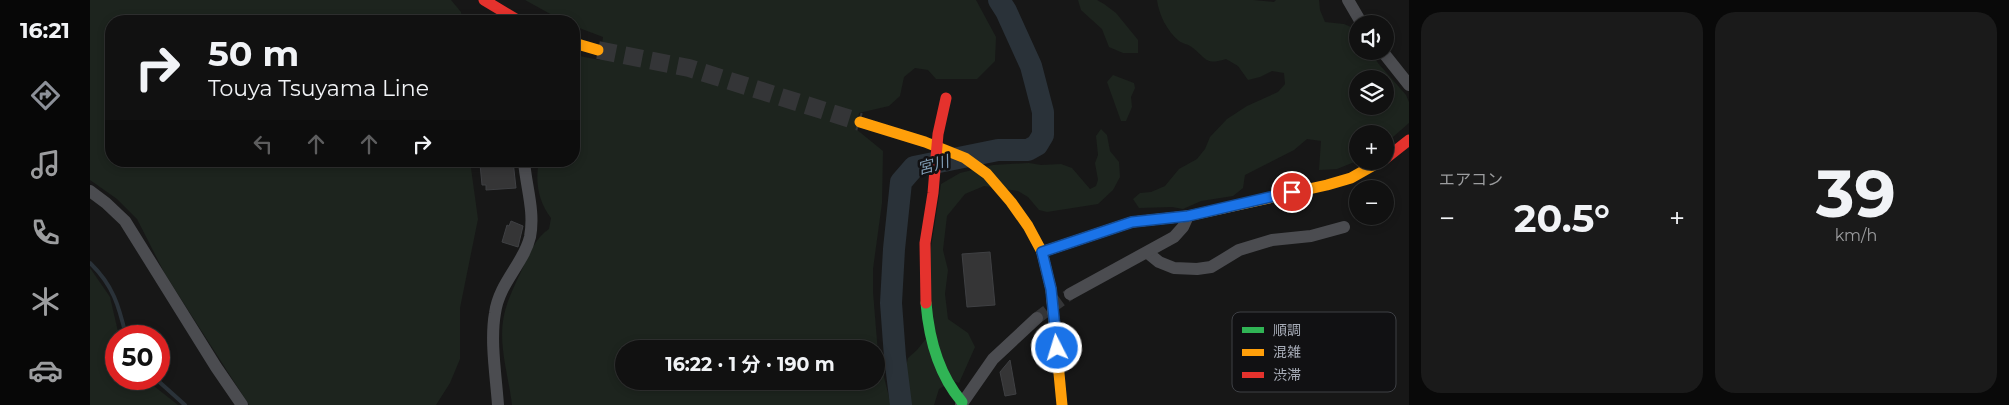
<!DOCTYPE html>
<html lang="ja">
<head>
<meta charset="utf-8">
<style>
	body { margin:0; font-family:Montserrat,"Noto Sans JP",sans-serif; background:#1a1a1a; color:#f1f3f6; height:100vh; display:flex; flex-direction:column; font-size:19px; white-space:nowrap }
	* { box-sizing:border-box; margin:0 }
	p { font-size:16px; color:#9c9d9f }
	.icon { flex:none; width:28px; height:28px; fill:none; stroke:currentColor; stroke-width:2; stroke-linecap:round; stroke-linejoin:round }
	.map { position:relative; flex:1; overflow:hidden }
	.side { display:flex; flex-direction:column; gap:12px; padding:12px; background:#090909; width:600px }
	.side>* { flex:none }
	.top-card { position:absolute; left:15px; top:15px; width:475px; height:152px; border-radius:20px; box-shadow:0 2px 8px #0003,0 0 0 1px #303131; background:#111; color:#f1f3f6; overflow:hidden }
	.fabs { position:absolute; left:1259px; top:15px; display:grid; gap:10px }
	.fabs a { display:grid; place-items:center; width:45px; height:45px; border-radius:50%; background:#111; box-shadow:0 2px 8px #0003,0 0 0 1px #303131; font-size:25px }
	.speed { position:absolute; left:15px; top:325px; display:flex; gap:10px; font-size:25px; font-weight:700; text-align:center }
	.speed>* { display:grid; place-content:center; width:65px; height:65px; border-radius:50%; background:#111; box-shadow:0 2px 8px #0003,0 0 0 1px #303131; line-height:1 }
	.speed .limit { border:8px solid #d22; background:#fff; color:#111 }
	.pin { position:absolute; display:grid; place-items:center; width:42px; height:42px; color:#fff; margin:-21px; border:2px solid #fff; border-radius:50%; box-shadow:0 1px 5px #0007 }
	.me { position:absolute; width:55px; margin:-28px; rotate:355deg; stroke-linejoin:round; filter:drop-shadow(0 0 4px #0008) }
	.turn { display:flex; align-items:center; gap:18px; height:105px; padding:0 20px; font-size:22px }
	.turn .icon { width:65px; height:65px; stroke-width:2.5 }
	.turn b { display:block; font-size:35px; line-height:42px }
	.lanes { display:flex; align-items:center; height:48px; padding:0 20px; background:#0003; justify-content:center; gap:25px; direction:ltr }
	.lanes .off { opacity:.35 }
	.big { font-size:38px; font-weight:700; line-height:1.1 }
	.side .card { flex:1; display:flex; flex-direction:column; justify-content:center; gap:8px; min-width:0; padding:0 18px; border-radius:20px; background:#1a1a1a }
	.side .dial { align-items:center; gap:0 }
	.dial b { font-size:65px; line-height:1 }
	.heat { display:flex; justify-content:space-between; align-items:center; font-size:28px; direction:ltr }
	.side .tiles { flex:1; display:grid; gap:12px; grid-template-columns:repeat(2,1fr) }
	.trip { position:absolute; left:525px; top:340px; width:270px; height:50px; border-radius:25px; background:#111; box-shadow:0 2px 8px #0003,0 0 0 1px #303131; font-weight:700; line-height:50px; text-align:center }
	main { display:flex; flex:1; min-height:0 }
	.dock { display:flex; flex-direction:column; width:90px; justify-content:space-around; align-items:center; background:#070707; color:#9c9d9f }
	.dock .icon { width:35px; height:35px }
	.dock .active { color:#8c9099 }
	.dock b { font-size:22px; color:#f1f3f6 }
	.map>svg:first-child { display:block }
</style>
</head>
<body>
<main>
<nav class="dock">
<b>16:21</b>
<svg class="icon active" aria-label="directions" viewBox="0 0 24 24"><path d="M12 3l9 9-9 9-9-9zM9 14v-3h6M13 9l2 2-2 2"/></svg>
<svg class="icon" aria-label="music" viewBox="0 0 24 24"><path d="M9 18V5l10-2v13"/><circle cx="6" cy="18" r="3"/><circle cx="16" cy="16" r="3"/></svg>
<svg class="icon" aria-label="phone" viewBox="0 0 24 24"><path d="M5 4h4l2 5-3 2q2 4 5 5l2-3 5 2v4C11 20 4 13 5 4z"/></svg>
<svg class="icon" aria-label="climate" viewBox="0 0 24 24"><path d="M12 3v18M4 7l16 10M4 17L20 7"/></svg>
<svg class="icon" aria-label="car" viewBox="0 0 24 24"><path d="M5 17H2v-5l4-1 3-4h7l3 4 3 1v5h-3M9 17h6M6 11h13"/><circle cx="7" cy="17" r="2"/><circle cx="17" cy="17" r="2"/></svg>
</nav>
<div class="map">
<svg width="1319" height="405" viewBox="0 0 1319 405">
	<rect width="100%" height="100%" fill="#171717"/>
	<g fill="#1d241e" fill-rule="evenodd">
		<polygon points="0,0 361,0 371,12 372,21 21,21 21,161 380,161 388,219 370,308 370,359 360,383 346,405 159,405 75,274 47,219 27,199 0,180"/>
		<path d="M435,0H886L906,37L905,61L887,79H846L838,70L825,68L814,77L810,96L799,106L769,113L766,129L793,151L792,203L783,269V292L788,353L801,405H422C419,378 409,348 413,321C416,300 427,281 435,263C443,248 445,239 459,229L461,218C448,201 445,182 449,161H484V55L510,60L513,37L484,26V21H473ZM534,349H786V381H534Z"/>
		<polygon points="988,0 1007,0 1014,4 1026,13 1048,40 1048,53 1033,53 1019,47 1012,29 991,10"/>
		<path d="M1067,0H1163L1184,2L1186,0H1229L1230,10L1235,22L1254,24L1266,29L1268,51H1280L1288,63L1316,95L1319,102V123L1295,144V134H1268L1267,161L1247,169L1229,170L1231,141L1217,139L1204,150L1155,175L1153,188L1143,196L1111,201L1093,209L1082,207L1049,208L1043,199L1050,193L1061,192L1075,186L1089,169L1107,159L1115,149L1120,137L1137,119L1157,106L1188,92L1195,84L1194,73L1182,71L1170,77L1158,80L1148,66L1136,59C1115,65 1118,60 1103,48C1099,44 1093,44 1089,41C1077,31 1069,15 1067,0ZM1268,79H1295V106H1268Z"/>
		<polygon points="1023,75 1044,83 1045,88 1041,97 1042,107 1036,121 1031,121 1017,82"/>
		<polygon points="1011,129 1017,135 1020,151 1029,162 1030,177 1023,190 1008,204 957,212 949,210 938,197 928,191 894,186 875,194 857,216 853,250 858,270 855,294 858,319 878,333 885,347 869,383 863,381 849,389 844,405 821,405 814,374 818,358 827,350 843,330 838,266 851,184 870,173 903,165 939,163 951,165 971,164 982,168 1000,189 1006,186 1008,180 1005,163 1008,155 1006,136"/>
		<polygon points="0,268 20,297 29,336 26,336 26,379 55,379 88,405 0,405"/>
	</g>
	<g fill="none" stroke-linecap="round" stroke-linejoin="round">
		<g stroke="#2a3239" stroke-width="4">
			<path d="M0,263C23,285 29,306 36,336"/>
			<polyline points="66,379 95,405"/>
		</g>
		<polyline stroke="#2a3239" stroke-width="22" points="811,405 805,357 801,303 804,249 811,182 824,167 908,150 938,150 947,145 953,135 953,112 941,66 916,11 909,0"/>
	</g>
	<g fill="#353536" stroke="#3f4043">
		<polygon points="423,161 426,188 396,190 396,185 392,185 390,164"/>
		<polygon points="421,221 433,226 428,247 412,242 417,225 419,226"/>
		<polygon points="900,252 905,305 877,307 872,254"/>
		<polygon points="920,360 926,394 915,396 910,372"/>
	</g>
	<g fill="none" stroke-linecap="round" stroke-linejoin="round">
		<polyline stroke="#343537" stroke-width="12" stroke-dasharray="12 6" stroke-linecap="butt" points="947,318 980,294"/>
		<polyline stroke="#343537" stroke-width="18" stroke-dasharray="18 9" stroke-linecap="butt" points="508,50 599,68 770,122"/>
		<g stroke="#4b4c50" stroke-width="12">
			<polyline points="1258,0 1272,24"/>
			<polyline points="1292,51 1319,85"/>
			<polyline points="0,191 16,203 35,221 126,367 152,405"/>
			<polyline points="1058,253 1069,262 1084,268 1107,269 1121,267 1149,250 1182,240 1221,236 1254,227"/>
			<polyline points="980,294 1084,237 1093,227 1098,216"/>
			<path d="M408,405C406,376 400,341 405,313C409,283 434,263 440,237C445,211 436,187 434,161"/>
			<polyline points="871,405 903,359 947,318"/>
		</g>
		<path stroke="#30b455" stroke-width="11" d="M836,303C839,339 848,374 872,402"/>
		<g stroke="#ff9f0a" stroke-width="11">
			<polyline points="484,43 508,50"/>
			<polyline points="770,122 835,142 875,158 897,174 921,202 938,226 952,252 961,289 972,405"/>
			<polyline points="952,252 1042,222 1098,216 1237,185 1261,178 1291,161"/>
		</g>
		<g stroke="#e5322d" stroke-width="11">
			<polyline points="394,0 429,21"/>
			<polyline points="1295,159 1319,140"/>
			<polyline points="836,303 835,243 843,193 848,134 856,98"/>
		</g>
	</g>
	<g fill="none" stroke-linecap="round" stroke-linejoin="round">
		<defs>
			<polyline id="route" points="967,348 961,289 952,252 1042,222 1098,216 1202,192"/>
		</defs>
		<use href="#route" stroke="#114b97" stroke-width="12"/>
		<use href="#route" stroke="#1a73e8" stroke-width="9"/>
	</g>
	<g text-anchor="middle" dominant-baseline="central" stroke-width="5" stroke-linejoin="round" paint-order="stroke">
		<g font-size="16" font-style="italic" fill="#7f9bb3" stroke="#111113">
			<text transform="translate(843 165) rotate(-15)">宮川</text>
		</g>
	</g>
	<rect x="1142" y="312" width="164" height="80" rx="8" fill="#111113" stroke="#3e4045" stroke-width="1"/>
	<rect x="1152" y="327" width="22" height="6" fill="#30b455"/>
	<rect x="1152" y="349" width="22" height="7" fill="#ff9f0a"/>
	<rect x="1152" y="372" width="22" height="6" fill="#e5322d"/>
	<g font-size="14" fill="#a8adb8">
		<text x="1183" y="335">順調</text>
		<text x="1183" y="357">混雑</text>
		<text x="1183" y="380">渋滞</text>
	</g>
</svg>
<div class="fabs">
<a><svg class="icon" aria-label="sound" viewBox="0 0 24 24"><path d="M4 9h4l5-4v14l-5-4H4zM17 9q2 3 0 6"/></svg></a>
<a><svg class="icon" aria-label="layers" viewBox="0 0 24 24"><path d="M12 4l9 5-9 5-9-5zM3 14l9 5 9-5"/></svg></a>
<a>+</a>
<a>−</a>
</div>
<div class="speed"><div class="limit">50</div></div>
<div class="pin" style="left:1202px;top:192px;background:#d93025"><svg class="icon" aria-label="arrive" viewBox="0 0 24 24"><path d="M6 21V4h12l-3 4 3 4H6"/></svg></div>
<svg class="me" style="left:967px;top:348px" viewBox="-20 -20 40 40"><circle r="17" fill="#1a73e8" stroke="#fff" stroke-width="3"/><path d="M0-11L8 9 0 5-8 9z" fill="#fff"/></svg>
<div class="trip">16:22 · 1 分 · 190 m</div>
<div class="top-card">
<div class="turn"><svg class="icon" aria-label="right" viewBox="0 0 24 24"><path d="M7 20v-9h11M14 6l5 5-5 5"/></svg><div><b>50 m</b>Touya Tsuyama Line</div></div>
<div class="lanes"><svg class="icon off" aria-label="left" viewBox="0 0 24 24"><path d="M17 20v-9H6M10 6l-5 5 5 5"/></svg><svg class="icon off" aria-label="ahead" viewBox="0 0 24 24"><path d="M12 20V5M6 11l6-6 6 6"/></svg><svg class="icon off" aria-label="ahead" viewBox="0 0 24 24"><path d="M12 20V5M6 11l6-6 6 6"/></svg><svg class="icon" aria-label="right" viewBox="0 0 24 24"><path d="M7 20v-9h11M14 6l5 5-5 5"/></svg></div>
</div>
</div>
<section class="side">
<div class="tiles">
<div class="card"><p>エアコン</p>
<div class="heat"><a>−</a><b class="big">20.5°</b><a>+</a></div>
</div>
<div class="card dial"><b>39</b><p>km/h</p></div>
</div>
</section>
</main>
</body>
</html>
